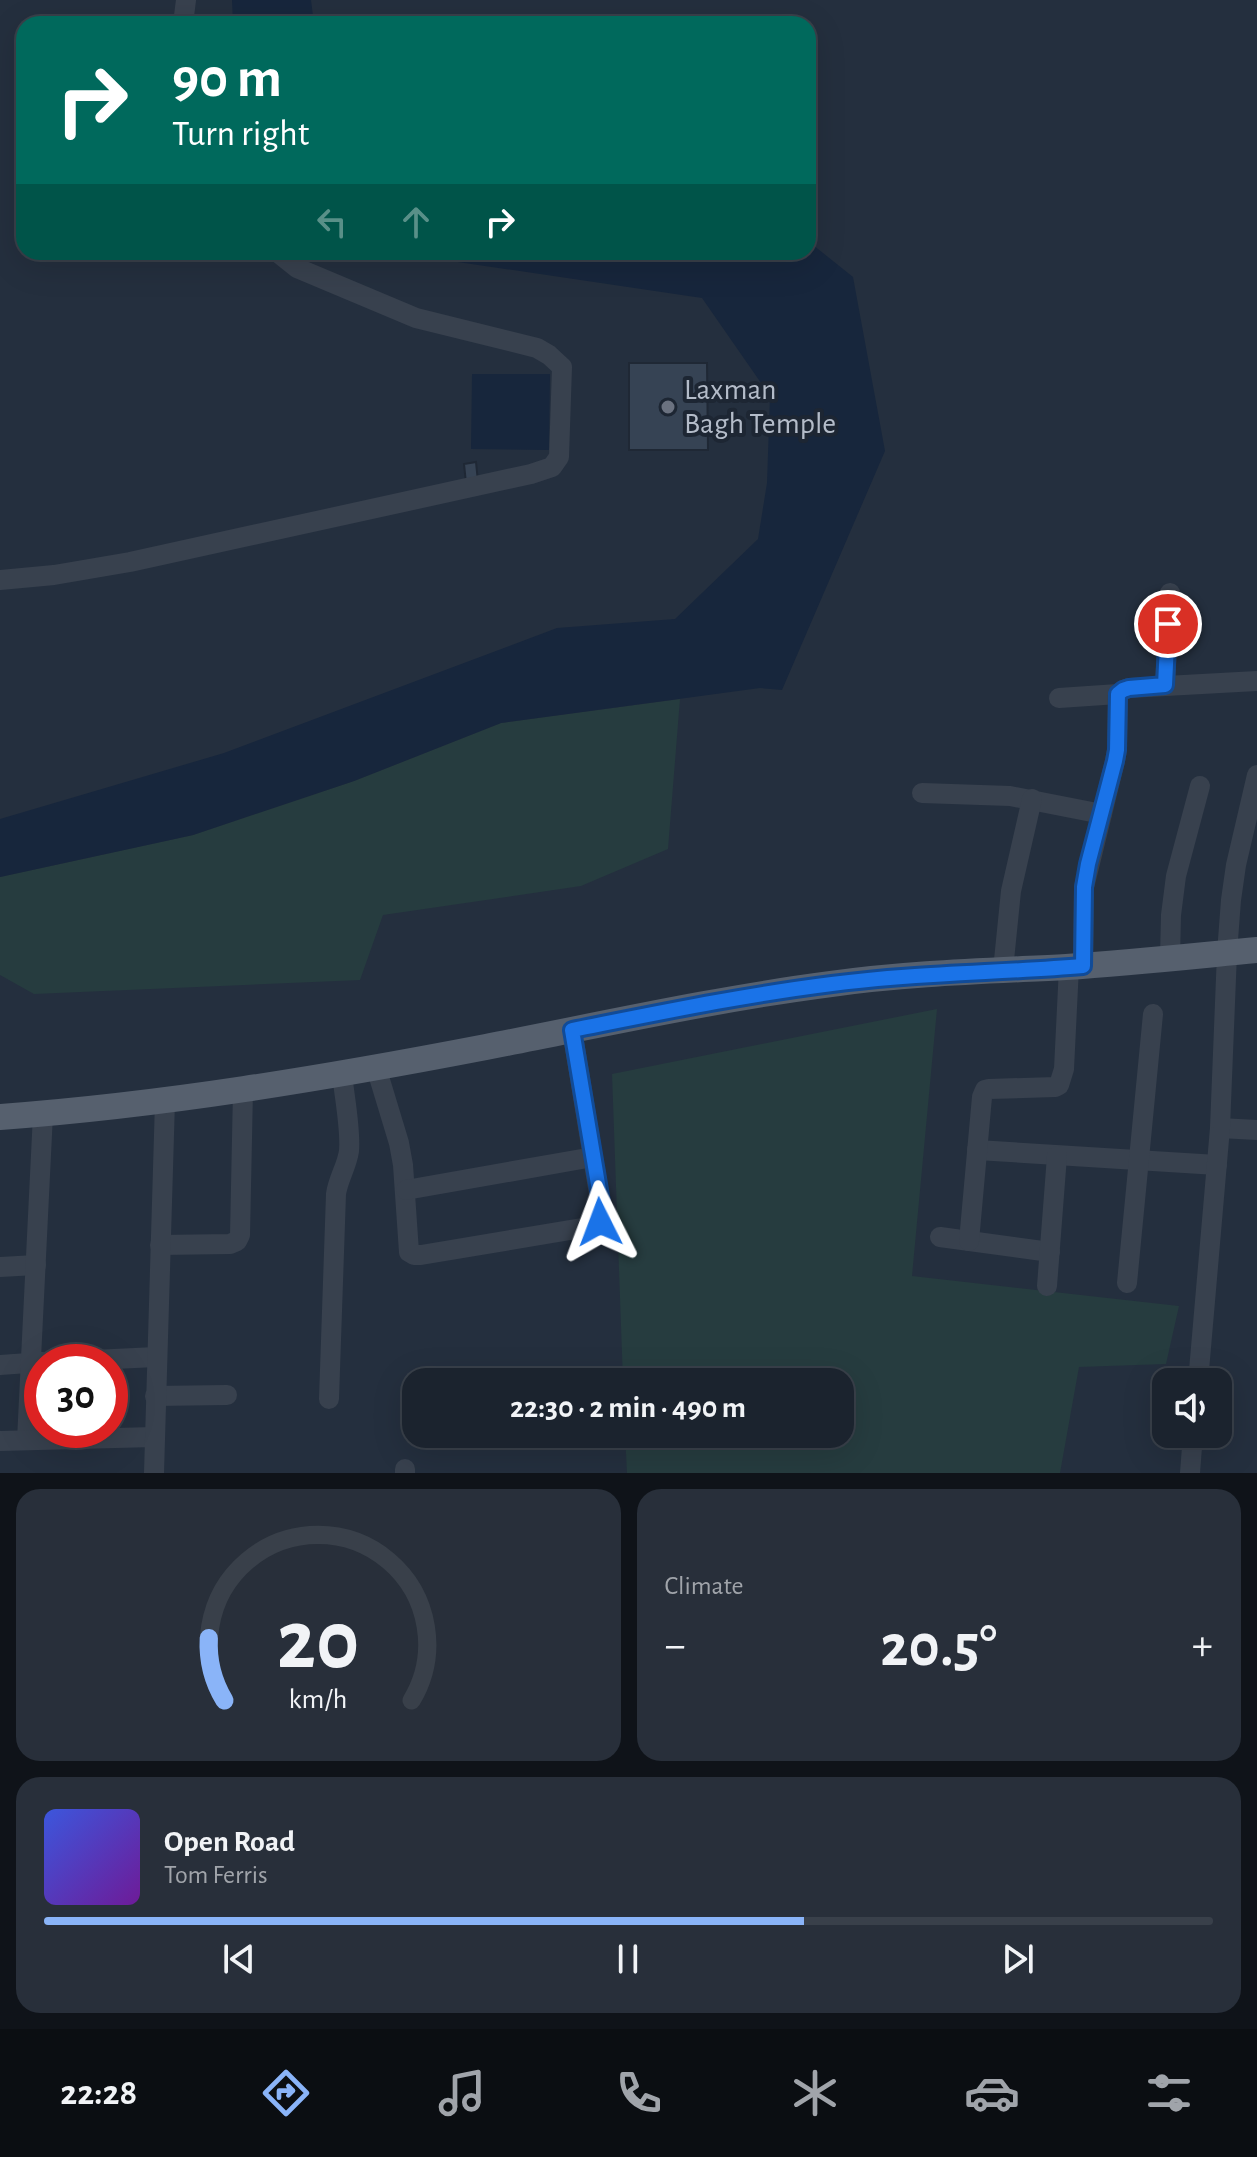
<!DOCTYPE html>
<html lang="en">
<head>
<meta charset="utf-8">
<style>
	body { margin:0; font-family:"Alegreya Sans",sans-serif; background:#282f3a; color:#f1f3f6; height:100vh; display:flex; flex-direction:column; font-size:30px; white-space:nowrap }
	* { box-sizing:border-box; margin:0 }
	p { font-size:26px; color:#a0a4aa }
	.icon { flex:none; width:44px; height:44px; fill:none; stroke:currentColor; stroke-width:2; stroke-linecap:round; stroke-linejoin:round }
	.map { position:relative; height:1473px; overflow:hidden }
	.details { display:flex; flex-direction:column; gap:16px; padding:16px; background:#0f1319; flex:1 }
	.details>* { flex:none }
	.guide { position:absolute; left:16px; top:16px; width:800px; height:244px; border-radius:24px; box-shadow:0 8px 32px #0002,0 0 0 2px #39404a; background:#00695c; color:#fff; overflow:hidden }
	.buttons { position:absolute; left:1152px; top:1368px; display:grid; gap:16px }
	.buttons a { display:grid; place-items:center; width:80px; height:80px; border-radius:16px; background:#1b232e; box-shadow:0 8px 32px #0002,0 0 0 2px #39404a; font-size:40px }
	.speed { position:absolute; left:24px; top:1344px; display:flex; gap:16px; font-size:40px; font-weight:700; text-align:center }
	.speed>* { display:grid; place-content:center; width:104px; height:104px; border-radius:50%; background:#1b232e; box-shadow:0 8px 32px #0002,0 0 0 2px #39404a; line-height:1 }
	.speed .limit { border:12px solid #d22; background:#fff; color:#111 }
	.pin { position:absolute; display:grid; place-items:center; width:68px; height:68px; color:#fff; margin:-34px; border:4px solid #fff; border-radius:50%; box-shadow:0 2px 8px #0007 }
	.me { position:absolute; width:88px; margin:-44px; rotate:357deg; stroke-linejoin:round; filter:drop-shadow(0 0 6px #0008) }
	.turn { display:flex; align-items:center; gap:28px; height:168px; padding:0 24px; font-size:36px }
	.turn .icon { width:104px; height:104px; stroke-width:2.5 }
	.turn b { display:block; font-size:56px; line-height:68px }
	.lanes { display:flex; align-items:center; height:76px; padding:0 24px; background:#0003; justify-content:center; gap:40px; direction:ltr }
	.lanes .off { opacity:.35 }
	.big { font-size:60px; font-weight:700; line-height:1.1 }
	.details .card { flex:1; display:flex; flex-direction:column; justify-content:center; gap:12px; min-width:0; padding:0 28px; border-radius:24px; background:#282f3a }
	.details .dial { align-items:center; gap:0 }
	.dial svg { height:208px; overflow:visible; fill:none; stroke:#39404a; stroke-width:7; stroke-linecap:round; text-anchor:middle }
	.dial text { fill:#f1f3f6; stroke:none }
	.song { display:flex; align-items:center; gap:24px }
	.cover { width:96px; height:96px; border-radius:12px; background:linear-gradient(135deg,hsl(230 70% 55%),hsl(280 70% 35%)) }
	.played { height:8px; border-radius:4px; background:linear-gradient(90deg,#8ab4f8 65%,#39404a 65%) }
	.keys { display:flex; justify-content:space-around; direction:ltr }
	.heat { display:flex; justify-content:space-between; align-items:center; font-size:44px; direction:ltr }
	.details .tiles { flex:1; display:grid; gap:16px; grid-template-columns:1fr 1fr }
	.card:last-child { grid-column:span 2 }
	.trip { position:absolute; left:402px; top:1368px; width:452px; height:80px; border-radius:24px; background:#1b232e; box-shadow:0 8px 32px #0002,0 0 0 2px #39404a; font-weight:700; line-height:80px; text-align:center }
	.tab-bar { display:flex; height:128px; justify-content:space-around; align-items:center; background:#0b0e12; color:#a0a4aa }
	.tab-bar .icon { width:56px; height:56px }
	.tab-bar .current { color:#8ab4f8 }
	.tab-bar b { font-size:36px; color:#f1f3f6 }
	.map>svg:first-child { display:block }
</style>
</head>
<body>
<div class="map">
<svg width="1257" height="1473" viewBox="0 0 1257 1473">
	<rect width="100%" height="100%" fill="#242f3e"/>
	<g fill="#263c3f">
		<polygon points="680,699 668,849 581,886 383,915 360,980 34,994 0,975 0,877 193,835 354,781 501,723"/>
		<polygon points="937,1009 912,1276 1179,1306 1166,1364 1079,1367 1060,1473 627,1473 625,1434 840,1434 840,1382 623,1382 612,1074"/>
	</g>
	<g fill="#17263c">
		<polygon points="232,0 311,0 314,24 233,24"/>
		<polygon points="808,241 853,277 885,451 782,690 760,688 501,723 354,781 193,835 0,877 0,819 224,753 557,628 675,619 758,539 767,483 770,396 702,298 411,255 404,252 808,252"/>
		<polygon points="472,374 550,374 549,450 471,449"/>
	</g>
	<g fill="#364354" stroke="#1f2835" stroke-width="2">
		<polygon points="629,363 707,363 708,450 629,450"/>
		<polygon points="476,462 478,482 466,483 464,464"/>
	</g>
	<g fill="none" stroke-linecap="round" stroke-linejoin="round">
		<g stroke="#38414e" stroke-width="20">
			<polyline points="183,24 186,0"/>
			<polyline points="0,580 54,575 130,562 531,474 552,467 559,457 562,367 549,355 537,348 416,318 297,268 277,252"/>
			<polyline points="1165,685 1170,593"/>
			<polyline points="1059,698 1118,694"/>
			<polyline points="922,793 1010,796 1102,814"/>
			<polyline points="1170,958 1171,915 1176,876 1200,786"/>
			<polyline points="1083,966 1084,887 1115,761 1117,750 1118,694 1123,690 1129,688 1257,681"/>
			<polyline points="1003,970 1011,891 1032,799"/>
			<polyline points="376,1067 399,1143 403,1165 409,1252 414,1255 421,1255 594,1226 600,1222 602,1212 572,1030"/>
			<polyline points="1220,1128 1257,1130"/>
			<polyline points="977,1150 1217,1165"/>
			<polyline points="406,1190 593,1157"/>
			<polyline points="940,1237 1050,1252"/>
			<polyline points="969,1241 982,1097 985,1090 989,1089 1055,1087 1059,1085 1064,1069 1069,967"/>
			<polyline points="160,1245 230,1244 237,1241 240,1235 243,1090"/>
			<polyline points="0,1267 36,1265"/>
			<polyline points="1127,1283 1153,1014"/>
			<polyline points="1047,1286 1057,1156"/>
			<polyline points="51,1362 156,1357"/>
			<polyline points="0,1365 42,1362"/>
			<polyline points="1198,1382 1220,1128 1227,953 1231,900 1236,865 1257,775"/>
			<polyline points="155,1396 227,1395"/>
			<path d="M329,1399L336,1194C338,1179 347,1166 349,1151C351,1129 344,1095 342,1073"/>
			<polyline points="27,1440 43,1114"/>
			<polyline points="0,1441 154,1437"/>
			<polyline points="154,1473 165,1101"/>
			<polyline points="405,1473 405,1469"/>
			<polyline points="1190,1473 1193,1434"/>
		</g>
		<path stroke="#56606e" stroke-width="26" d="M0,1117C163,1105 325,1078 486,1047C600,1025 715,999 831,984C909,973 988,971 1066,967C1130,963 1194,956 1257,950"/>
	</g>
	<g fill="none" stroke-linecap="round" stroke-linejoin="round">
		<defs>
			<path id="route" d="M600,1222L602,1212L601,1202L572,1030C658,1013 744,995 832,984C915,973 999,973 1083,966L1084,887L1088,864L1115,761L1117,750L1118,694L1123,690L1129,688L1165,685L1168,624"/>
		</defs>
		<use href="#route" stroke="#114b97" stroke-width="20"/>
		<use href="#route" stroke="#1a73e8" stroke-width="14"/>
	</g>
	<circle fill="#6b7280" stroke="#1d2633" stroke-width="3" cx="668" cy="407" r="8"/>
	<g text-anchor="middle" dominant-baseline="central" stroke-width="8" stroke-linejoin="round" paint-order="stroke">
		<g font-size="30" fill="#b4bcc9" stroke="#1d2633" text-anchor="start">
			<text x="684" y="390">Laxman<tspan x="684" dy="34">Bagh Temple</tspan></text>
		</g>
	</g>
</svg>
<div class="buttons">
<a><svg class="icon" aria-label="sound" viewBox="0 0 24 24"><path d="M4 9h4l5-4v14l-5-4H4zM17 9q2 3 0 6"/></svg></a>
</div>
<div class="speed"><div class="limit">30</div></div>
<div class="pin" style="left:1168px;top:624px;background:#d93025"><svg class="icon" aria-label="arrive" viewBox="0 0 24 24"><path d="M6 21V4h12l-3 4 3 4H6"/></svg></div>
<svg class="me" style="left:600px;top:1222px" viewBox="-20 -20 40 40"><path d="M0-17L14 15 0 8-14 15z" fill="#1a73e8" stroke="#fff" stroke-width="4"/></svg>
<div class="trip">22:30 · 2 min · 490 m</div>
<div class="guide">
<div class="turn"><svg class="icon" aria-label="right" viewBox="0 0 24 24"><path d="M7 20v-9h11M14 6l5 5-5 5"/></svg><div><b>90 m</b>Turn right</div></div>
<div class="lanes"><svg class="icon off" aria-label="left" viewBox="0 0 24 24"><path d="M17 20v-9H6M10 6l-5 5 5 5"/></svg><svg class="icon off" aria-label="ahead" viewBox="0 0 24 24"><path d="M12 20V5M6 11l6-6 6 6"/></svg><svg class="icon" aria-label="right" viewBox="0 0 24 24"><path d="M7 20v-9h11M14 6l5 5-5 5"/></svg></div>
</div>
</div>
<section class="details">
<div class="tiles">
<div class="card dial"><svg viewBox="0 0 100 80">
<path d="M14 69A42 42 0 1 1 86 69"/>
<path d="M14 69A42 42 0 0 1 8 45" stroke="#8ab4f8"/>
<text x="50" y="56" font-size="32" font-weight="700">20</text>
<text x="50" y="72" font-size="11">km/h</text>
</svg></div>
<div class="card"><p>Climate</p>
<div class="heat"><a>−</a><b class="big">20.5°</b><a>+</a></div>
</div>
<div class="card">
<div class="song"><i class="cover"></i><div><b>Open Road</b><p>Tom Ferris</p></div></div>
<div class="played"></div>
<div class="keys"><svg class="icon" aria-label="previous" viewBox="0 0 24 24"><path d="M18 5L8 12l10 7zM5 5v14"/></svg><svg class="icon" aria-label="pause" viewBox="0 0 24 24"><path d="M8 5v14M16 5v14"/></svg><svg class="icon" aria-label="next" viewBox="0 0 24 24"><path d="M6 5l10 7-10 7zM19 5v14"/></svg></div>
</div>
</div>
</section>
<nav class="tab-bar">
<b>22:28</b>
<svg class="icon current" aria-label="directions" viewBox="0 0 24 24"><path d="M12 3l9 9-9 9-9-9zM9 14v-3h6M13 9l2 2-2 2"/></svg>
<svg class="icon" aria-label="music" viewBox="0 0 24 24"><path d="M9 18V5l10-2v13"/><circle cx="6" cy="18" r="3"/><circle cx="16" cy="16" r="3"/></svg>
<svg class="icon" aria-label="phone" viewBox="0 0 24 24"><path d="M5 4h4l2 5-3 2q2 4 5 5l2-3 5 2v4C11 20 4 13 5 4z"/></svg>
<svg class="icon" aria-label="climate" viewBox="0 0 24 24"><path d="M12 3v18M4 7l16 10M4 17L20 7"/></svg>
<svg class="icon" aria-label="car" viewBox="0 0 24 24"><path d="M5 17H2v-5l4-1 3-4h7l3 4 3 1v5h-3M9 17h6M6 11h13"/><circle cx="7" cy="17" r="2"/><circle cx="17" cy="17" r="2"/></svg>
<svg class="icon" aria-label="filters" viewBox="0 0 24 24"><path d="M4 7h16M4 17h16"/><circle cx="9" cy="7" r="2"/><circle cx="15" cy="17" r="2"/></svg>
</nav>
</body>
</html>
